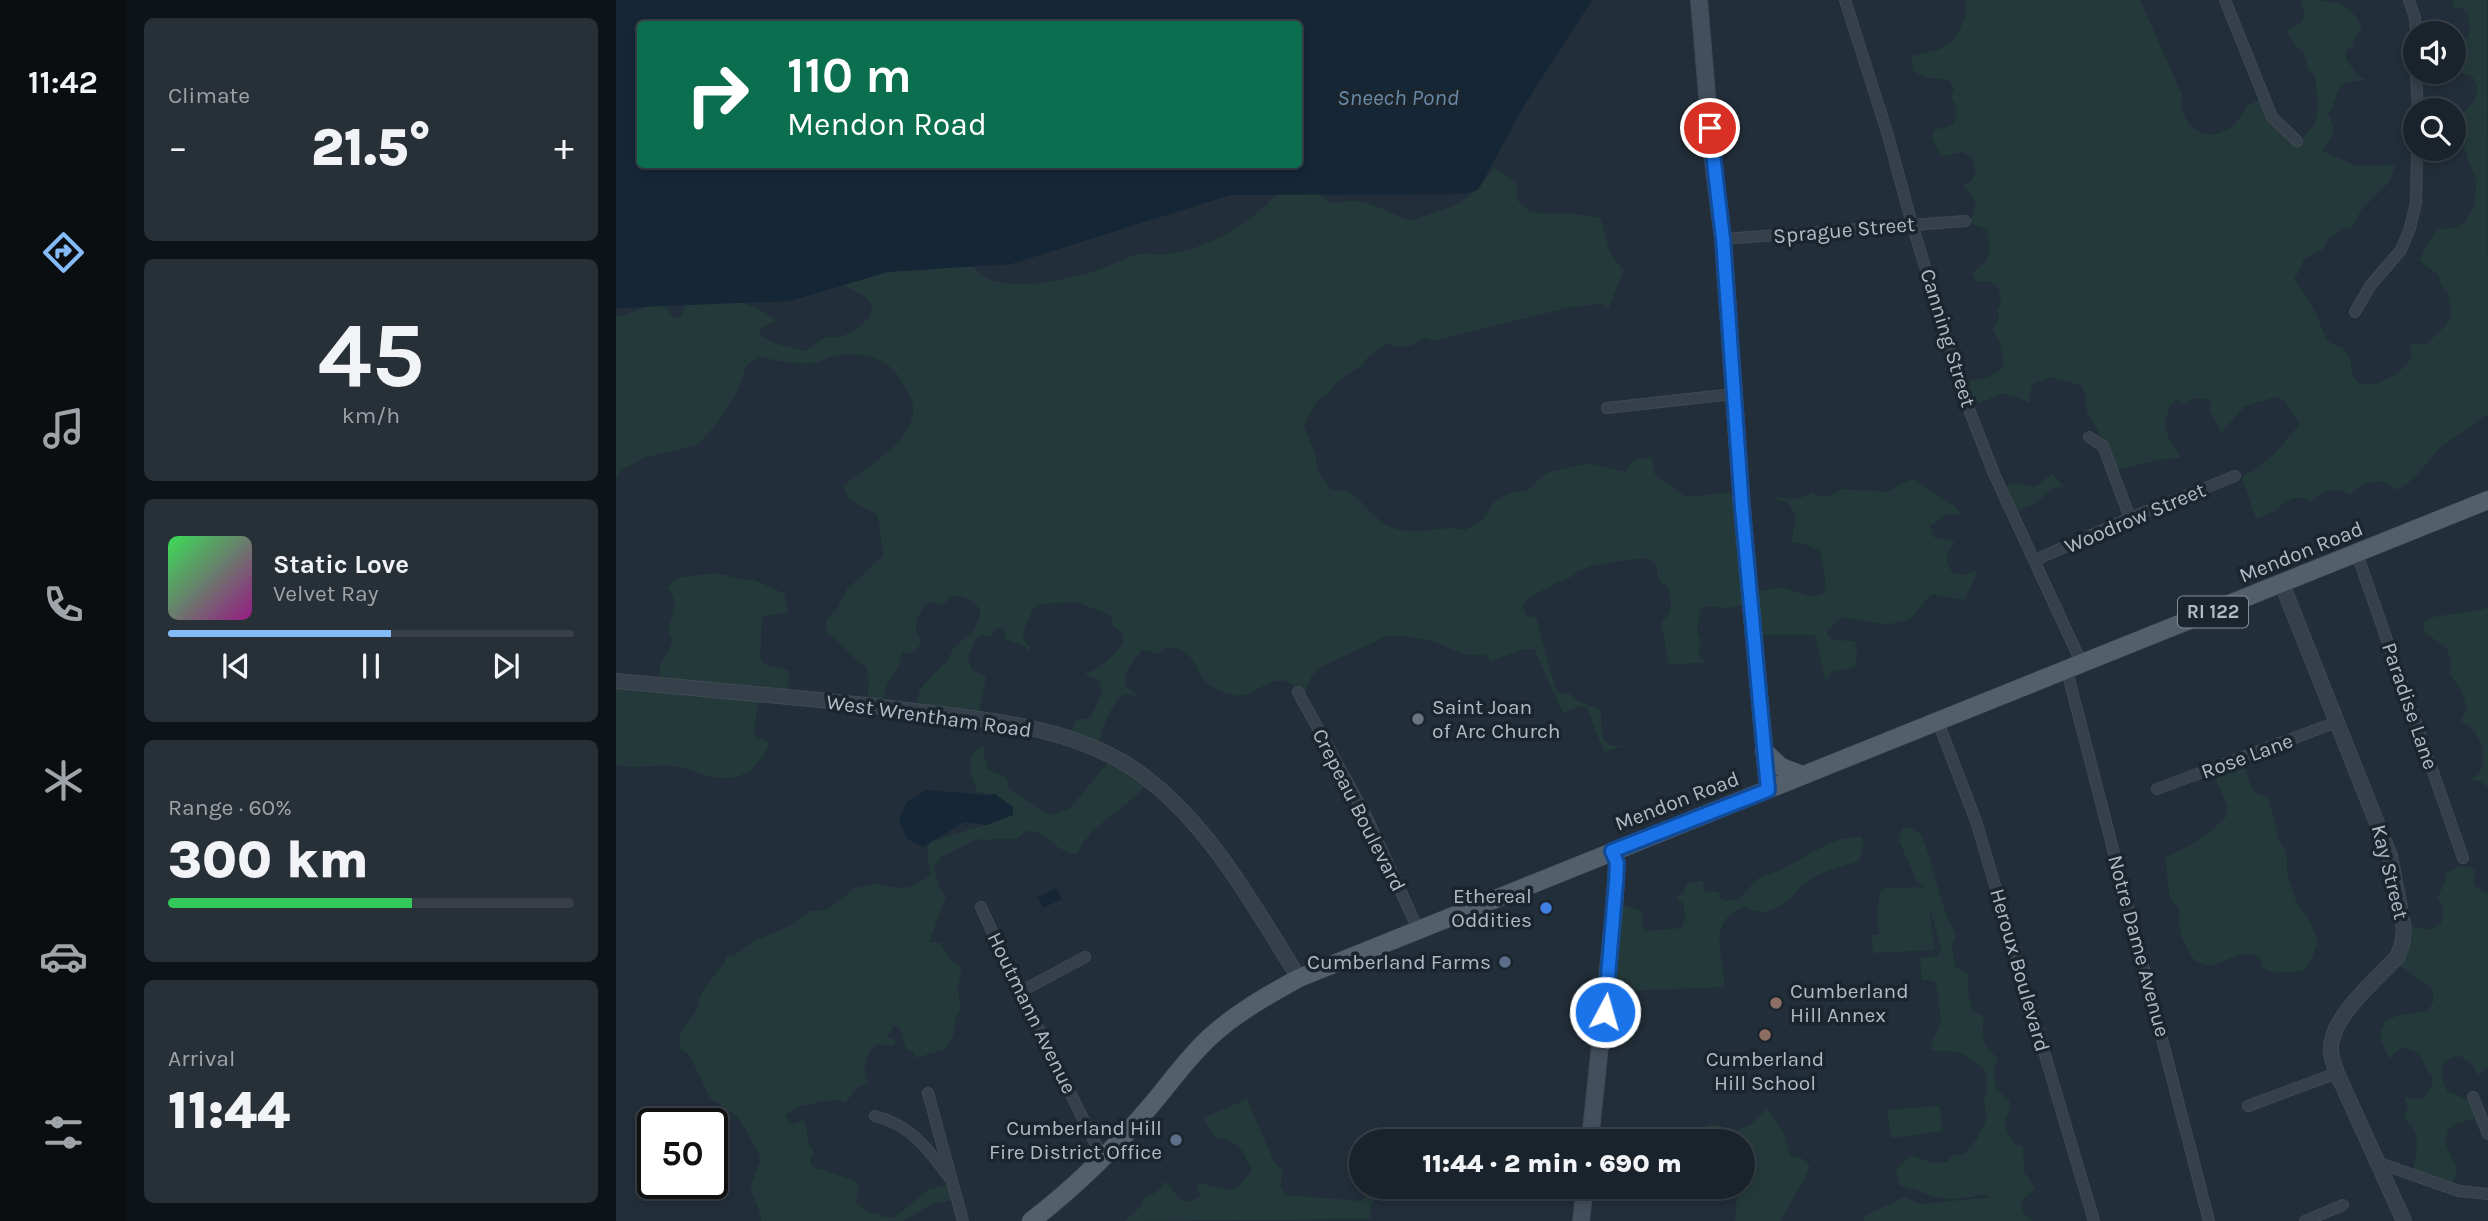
<!DOCTYPE html>
<html lang="en">
<head>
<meta charset="utf-8">
<style>
	body { margin:0; font-family:Karla,sans-serif; background:#272f37; color:#f1f3f6; height:100vh; display:flex; flex-direction:column; font-size:26px; white-space:nowrap }
	* { box-sizing:border-box; margin:0 }
	p { font-size:23px; color:#9fa4a9 }
	.icon { flex:none; width:38px; height:38px; fill:none; stroke:currentColor; stroke-width:2; stroke-linecap:round; stroke-linejoin:round }
	.map { position:relative; flex:1; overflow:hidden }
	.sheet { display:flex; flex-direction:column; gap:18px; padding:18px; background:#0e1318; width:490px }
	.sheet>* { flex:none }
	.hud { position:absolute; left:21px; top:21px; width:665px; height:147px; border-radius:7px; box-shadow:0 4px 10px #0003,0 0 0 2px #383f47; background:#0b6e4f; color:#fff; overflow:hidden }
	.buttons { position:absolute; left:1787px; top:21px; display:grid; gap:14px }
	.buttons a { display:grid; place-items:center; width:63px; height:63px; border-radius:50%; background:#1a222b; box-shadow:0 4px 10px #0003,0 0 0 2px #383f47; font-size:35px }
	.speed { position:absolute; left:21px; top:1108px; display:flex; gap:14px; font-size:35px; font-weight:700; text-align:center }
	.speed>* { display:grid; place-content:center; width:91px; height:91px; border-radius:50%; background:#1a222b; box-shadow:0 4px 10px #0003,0 0 0 2px #383f47; line-height:1 }
	.speed .limit { border:4px solid #111; border-radius:10px; background:#fff; color:#111 }
	.pin { position:absolute; display:grid; place-items:center; width:60px; height:60px; color:#fff; margin:-30px; border:4px solid #fff; border-radius:50%; box-shadow:0 2px 7px #0007 }
	.me { position:absolute; width:77px; margin:-38px; rotate:6deg; stroke-linejoin:round; filter:drop-shadow(0 0 5px #0008) }
	.turn { display:flex; align-items:center; gap:24px; height:147px; padding:0 35px; font-size:32px }
	.turn .icon { width:91px; height:91px; stroke-width:2.5 }
	.turn b { display:block; font-size:49px; line-height:60px }
	.big { font-size:52px; font-weight:800; line-height:1.1 }
	.sheet .card { flex:1; display:flex; flex-direction:column; justify-content:center; gap:10px; min-width:0; padding:0 24px; border-radius:10px; background:#272f37 }
	.sheet .dial { align-items:center; gap:0 }
	.dial b { font-size:91px; line-height:1 }
	.song { display:flex; align-items:center; gap:21px }
	.cover { width:84px; height:84px; border-radius:10px; background:linear-gradient(135deg,hsl(130 70% 55%),hsl(310 70% 35%)) }
	.played { height:7px; border-radius:4px; background:linear-gradient(90deg,#85bbf6 55%,#383f47 55%) }
	.keys { display:flex; justify-content:space-around; direction:ltr }
	.heat { display:flex; justify-content:space-between; align-items:center; font-size:38px; direction:ltr }
	.charge { height:10px; border-radius:5px; background:linear-gradient(90deg,#34c759 60%,#383f47 0) }
	.trip { position:absolute; left:733px; top:1129px; width:406px; height:70px; border-radius:35px; background:#1a222b; box-shadow:0 4px 10px #0003,0 0 0 2px #383f47; font-weight:800; line-height:70px; text-align:center }
	main { display:flex; flex:1; min-height:0 }
	.dock { display:flex; flex-direction:column; width:126px; justify-content:space-around; align-items:center; background:#0a0e11; color:#9fa4a9 }
	.dock .icon { width:49px; height:49px }
	.dock .active { color:#85bbf6 }
	.dock b { font-size:32px; color:#f1f3f6 }
	.map>svg:first-child { display:block }
</style>
</head>
<body>
<main>
<nav class="dock">
<b>11:42</b>
<svg class="icon active" aria-label="directions" viewBox="0 0 24 24"><path d="M12 3l9 9-9 9-9-9zM9 14v-3h6M13 9l2 2-2 2"/></svg>
<svg class="icon" aria-label="music" viewBox="0 0 24 24"><path d="M9 18V5l10-2v13"/><circle cx="6" cy="18" r="3"/><circle cx="16" cy="16" r="3"/></svg>
<svg class="icon" aria-label="phone" viewBox="0 0 24 24"><path d="M5 4h4l2 5-3 2q2 4 5 5l2-3 5 2v4C11 20 4 13 5 4z"/></svg>
<svg class="icon" aria-label="climate" viewBox="0 0 24 24"><path d="M12 3v18M4 7l16 10M4 17L20 7"/></svg>
<svg class="icon" aria-label="car" viewBox="0 0 24 24"><path d="M5 17H2v-5l4-1 3-4h7l3 4 3 1v5h-3M9 17h6M6 11h13"/><circle cx="7" cy="17" r="2"/><circle cx="17" cy="17" r="2"/></svg>
<svg class="icon" aria-label="filters" viewBox="0 0 24 24"><path d="M4 7h16M4 17h16"/><circle cx="9" cy="7" r="2"/><circle cx="15" cy="17" r="2"/></svg>
</nav>
<section class="sheet">
<div class="card"><p>Climate</p>
<div class="heat"><a>−</a><b class="big">21.5°</b><a>+</a></div>
</div>
<div class="card dial"><b>45</b><p>km/h</p></div>
<div class="card">
<div class="song"><i class="cover"></i><div><b>Static Love</b><p>Velvet Ray</p></div></div>
<div class="played"></div>
<div class="keys"><svg class="icon" aria-label="previous" viewBox="0 0 24 24"><path d="M18 5L8 12l10 7zM5 5v14"/></svg><svg class="icon" aria-label="pause" viewBox="0 0 24 24"><path d="M8 5v14M16 5v14"/></svg><svg class="icon" aria-label="next" viewBox="0 0 24 24"><path d="M6 5l10 7-10 7zM19 5v14"/></svg></div>
</div>
<div class="card"><p>Range · 60%</p><b class="big">300 km</b><div class="charge"></div></div>
<div class="card"><p>Arrival</p><b class="big">11:44</b></div>
</section>
<div class="map">
<svg width="1872" height="1221" viewBox="0 0 1872 1221">
	<rect width="100%" height="100%" fill="#222e39"/>
	<g fill="#243a3a">
		<path d="M1349,0H1524L1567,97C1564,105 1566,111 1570,119C1587,147 1621,133 1630,106L1652,96L1664,117L1686,139L1699,124L1702,108L1699,75L1693,70L1687,52L1679,46L1672,33L1674,29L1684,23L1689,15L1684,0C1714,0 1735,0 1746,29L1738,40L1737,47L1730,51L1729,57L1741,75L1750,80C1712,83 1729,89 1712,114C1722,132 1717,135 1707,151L1741,166L1779,165L1774,181L1745,210L1736,228L1728,227L1712,240L1708,249L1688,259L1683,272L1678,278L1700,313L1711,341L1727,348L1735,358C1731,404 1783,381 1796,356L1793,344H1811C1832,321 1839,325 1831,291L1827,289L1822,275L1803,260L1821,229L1840,228L1850,221L1858,205L1861,181L1838,124C1851,106 1870,100 1856,76L1838,70L1846,63L1852,52L1849,41L1854,32L1852,14L1846,8L1836,7L1837,0H1871L1872,416H1868C1856,428 1841,434 1828,445C1810,460 1802,481 1780,490C1769,475 1745,482 1734,495C1722,485 1705,492 1695,501C1681,494 1673,499 1662,508C1657,513 1647,516 1640,519L1626,477C1651,464 1667,445 1684,423L1668,401L1660,397L1629,406L1605,433L1593,409L1595,400L1578,398L1568,405L1561,400L1554,404C1550,417 1547,430 1556,443C1559,448 1563,451 1564,458C1543,458 1521,466 1500,470L1492,462L1482,431L1471,412L1469,393L1464,385L1434,377L1416,384L1413,403C1377,383 1383,402 1352,405L1346,383L1374,377L1387,368C1387,353 1385,340 1376,329L1383,318L1381,309L1385,303L1382,287L1372,281L1360,282L1356,273C1376,259 1375,252 1371,230L1350,221L1357,216C1362,200 1359,195 1346,186L1355,181L1360,172L1355,157L1346,152L1325,157L1316,138L1318,129C1339,129 1347,116 1335,98L1338,89L1333,80C1319,77 1308,81 1297,70L1296,56C1319,50 1336,50 1345,27C1349,16 1351,11 1349,0Z"/>
		<path d="M878,167L901,183V200L915,212L936,214L953,213L984,218C993,239 989,254 1008,270L992,309L986,304L955,307L817,341L809,338C796,346 786,351 772,343C764,348 758,354 750,359L748,364L724,379L710,396L699,403L688,426L699,453L702,471L715,490C746,488 749,515 773,526C802,539 822,523 849,530L868,518L878,502L895,492L911,491L930,473L972,463L1010,472L1018,459L1036,457L1039,475L1070,497L1126,491L1137,592L1166,587L1197,597L1208,593L1210,585L1204,551L1190,544L1176,543C1176,526 1186,518 1171,502L1162,501L1159,497C1173,499 1184,501 1196,492L1205,497L1217,495L1225,489L1272,492L1287,483L1298,479L1341,508L1344,515L1332,514L1314,526L1317,537L1339,542C1329,552 1328,564 1338,574L1348,575L1359,571L1361,574L1348,600L1316,594C1309,600 1304,608 1298,615C1281,631 1246,621 1227,617L1210,631L1216,640L1239,641L1241,653L1239,666C1227,674 1213,665 1210,683L1199,635H1140L1136,604L1112,608L1090,606L1085,609L1081,632L1084,637L1083,655L1090,663L1053,664L1045,622C1058,612 1055,603 1053,588L1042,579L1041,565L1031,558C1012,561 967,562 956,577C940,580 927,592 912,598L907,607L911,616L920,617L939,688L947,694H954L961,700L985,711L986,738L995,746L1009,745L988,752L971,708L965,706L947,713L918,649H909L876,661L868,654C848,659 835,647 815,641C802,638 785,635 771,636L703,668L695,677L687,700C684,697 681,689 678,686C658,668 638,701 617,695C608,693 593,687 588,680C577,663 574,646 549,648L544,654L527,650C517,660 508,671 510,686L522,696L508,694C492,707 487,730 481,749L452,739L460,720L474,718L486,693L483,680L467,674C483,671 497,655 507,643L506,633L497,625L494,615L460,602L424,604L417,609L407,632L408,641L414,647V652L407,646L389,639L388,630L385,628H380L376,636L365,635L360,638L352,657L355,669L370,677L362,718L299,711L304,689L331,661L339,646L356,633L364,617V609C355,600 349,595 335,596L328,604L313,602C302,610 295,629 305,640L304,645L296,654L286,652L283,666L271,684L265,707L251,699L253,680L250,667C233,657 226,641 209,632L211,619L221,609L231,589L267,556L262,515L235,501L226,487C248,468 301,440 297,406C296,398 290,388 286,382C277,365 263,357 243,355C236,354 224,354 217,356C210,358 204,363 197,363C184,365 157,360 144,357L131,365L121,392L103,421L82,445L30,457L6,470L0,479V315L6,316L38,304L48,306L57,317L64,318L74,293C77,291 80,290 84,290C98,291 152,310 160,321L143,329L144,335L158,343L189,351L210,337H224L237,332L254,317L256,304L249,296L227,285L225,279L350,257C354,262 359,270 364,274C389,294 449,280 478,271C493,267 508,257 523,254C531,253 541,255 550,254C595,249 638,221 667,187L698,188C721,215 724,196 747,202C763,206 779,215 794,221C837,206 852,207 878,167Z"/>
		<polygon points="1436,474 1449,487 1437,488 1420,503 1398,513 1387,490 1395,483 1418,487"/>
		<path d="M101,573L129,580L136,579L169,594L172,613L148,616C144,623 146,645 144,657L149,664L173,671L172,694L143,697L138,733L142,738L154,743C142,770 123,784 93,776C81,773 68,766 55,766C36,765 19,769 0,765V681L43,683L44,665L57,642C56,639 53,636 53,632C51,617 68,607 51,588L64,577Z"/>
		<path d="M1872,606V788L1864,781L1854,780C1859,777 1864,773 1866,767C1870,750 1861,726 1844,721C1846,719 1850,713 1850,711C1852,700 1840,680 1832,673L1835,665L1831,648L1808,632L1809,621L1817,617L1868,609Z"/>
		<path d="M369,746L367,756L371,761V769L391,778L393,789L433,815L453,809L496,758L530,785C510,810 474,823 461,855C456,853 450,851 445,849C430,841 418,819 401,839H376L372,841L361,839L325,857L318,867L324,889L330,897L313,942L325,943L331,956L346,969C342,984 340,994 346,1009C338,1017 339,1022 338,1032C338,1038 333,1044 330,1049L299,1058L298,1053L290,1049L284,1028L276,1025V1030L271,1036L279,1040L278,1046L261,1044C248,1055 245,1070 253,1084L243,1086L229,1103L221,1099C203,1104 180,1102 169,1117L176,1124L189,1120L193,1146L199,1153L194,1161L197,1168C212,1169 224,1177 239,1181L243,1189L240,1202L255,1214L263,1213L268,1217L278,1218L311,1190L338,1183L341,1199L316,1204L287,1221H145L143,1210L134,1187L144,1162L142,1151L122,1117L94,1098L74,1056L64,1048C62,1025 68,1030 78,1014C83,1008 82,999 86,993C94,979 104,971 112,955L117,956L140,940L174,926L193,911L211,910L239,888L259,884L282,888L293,887L313,877L315,872L311,858L313,842L381,821L383,799L361,791C355,774 350,767 359,750Z"/>
		<path d="M1627,763C1634,777 1633,797 1652,796L1663,841L1670,851L1672,878L1682,906L1693,919L1702,941L1694,963L1686,971L1658,973L1647,968C1644,943 1614,959 1601,964C1594,967 1585,963 1579,961C1568,946 1560,928 1564,910L1554,898L1549,857C1573,848 1592,835 1610,817L1611,806L1598,775Z"/>
		<path d="M1292,827L1305,834L1309,844C1317,868 1322,892 1331,916C1333,924 1339,928 1340,936L1336,944L1339,966L1352,975V994L1357,1011L1368,1017C1364,1035 1367,1047 1382,1058L1377,1070L1380,1088L1394,1102C1395,1110 1392,1112 1390,1119C1388,1132 1395,1145 1407,1147L1408,1172L1419,1187C1413,1199 1403,1195 1407,1213L1418,1221H1248L1247,1217L1288,1197L1304,1204L1376,1197C1365,1192 1350,1199 1337,1199C1316,1199 1303,1189 1283,1185L1280,1169L1295,1155L1315,1163L1331,1162L1337,1155H1347L1361,1139L1371,1118L1368,1099L1371,1089L1369,1071C1360,1063 1351,1054 1339,1052C1330,1050 1323,1053 1315,1050L1317,1040L1325,1022L1320,983L1314,980H1306L1304,958L1322,956L1325,949L1313,905L1319,950L1257,953L1256,935L1263,934L1261,914L1264,892L1269,888L1308,887L1300,880L1283,840L1286,829Z"/>
		<path d="M1244,836L1248,842L1243,861C1228,866 1209,871 1195,879C1172,895 1162,923 1129,907C1088,922 1109,954 1108,987L1014,991L995,989L1004,904L1027,911L1026,924L1030,931L1065,928L1069,919L1068,904L1059,899L1067,893L1071,883L1087,881L1088,891L1103,892V898C1127,908 1129,887 1143,878C1149,874 1157,873 1164,870C1184,860 1202,847 1223,840C1231,837 1237,839 1244,836Z"/>
		<path d="M1845,865L1856,868L1859,872L1857,884L1868,892H1872V1067L1861,1075L1856,1064L1844,1056C1822,1059 1824,1073 1831,1091L1857,1102L1861,1118L1840,1124L1831,1131L1830,1145L1841,1169L1836,1186L1796,1173C1801,1152 1807,1132 1787,1118L1792,1110L1788,1097L1799,1099L1808,1097L1816,1086V1076C1801,1060 1812,1051 1785,1048L1773,1059C1772,1051 1766,1047 1765,1039C1762,1011 1795,1015 1812,1011L1818,1000L1816,988L1781,964L1792,926L1814,930L1826,922V904L1821,898L1830,880V873Z"/>
		<path d="M631,1099L659,1164L666,1169L665,1188L671,1195L746,1201L755,1187H812V1193L806,1194L804,1197L795,1193L763,1195L754,1206L755,1219L509,1221L526,1205L527,1197C538,1195 544,1191 549,1181L566,1201L572,1202L585,1196L580,1186L586,1183C614,1191 618,1196 636,1170C625,1148 625,1142 599,1137L587,1118Z"/>
		<polygon points="1324,1106 1327,1131 1275,1138 1271,1110"/>
		<path d="M1150,1108L1167,1131L1174,1155C1184,1159 1191,1157 1194,1168L1165,1221H1119L1121,1195L1115,1189L1103,1187L1127,1186V1141H1088L1090,1125C1099,1122 1104,1127 1112,1129C1129,1133 1141,1120 1150,1108Z"/>
	</g>
	<g fill="#152637" fill-rule="evenodd">
		<path d="M0,0H976L909,104L862,190L847,194L614,195L395,264L272,272L174,301L0,308ZM682,24V164H24V24Z"/>
		<polygon points="310,790 369,795 379,794 397,807 397,815 371,825 348,822 307,847 291,839 283,821 290,803"/>
		<polygon points="440,888 446,899 427,908 422,897"/>
	</g>
	<g fill="none" stroke-linecap="round" stroke-linejoin="round">
		<defs>
			<g id="minor">
				<polyline points="1229,0 1271,132 1296,224 1352,407 1379,476 1466,664"/>
				<polyline points="1609,0 1656,117 1681,141"/>
				<polyline points="1793,0 1799,18 1800,33"/>
				<polyline points="1800,72 1802,110"/>
				<polyline points="1107,239 1349,221"/>
				<polyline points="1739,312 1754,286 1785,250 1794,228 1800,203 1801,149"/>
				<polyline points="991,408 1117,394"/>
				<polyline points="1473,437 1487,446 1514,518"/>
				<polyline points="1741,554 1847,858"/>
				<polyline points="1419,560 1514,518 1619,476"/>
				<polyline points="1451,671 1593,1221"/>
				<polyline points="682,692 751,818 802,929"/>
				<polyline points="1322,722 1360,821 1478,1221"/>
				<polyline points="1541,789 1721,722"/>
				<polyline points="365,907 404,992 486,1157"/>
				<polyline points="404,992 469,957"/>
				<polyline points="312,1093 347,1221"/>
				<polyline points="1857,1097 1872,1134"/>
				<polyline points="1632,1106 1721,1073"/>
				<path d="M259,1116C295,1125 312,1149 333,1177"/>
				<polyline points="1763,1163 1843,1191 1872,1194"/>
				<polyline points="1689,1221 1727,1205"/>
			</g>
			<g id="tertiary">
				<path d="M1666,584L1774,856L1788,929L1786,945L1781,957C1760,980 1713,1018 1715,1051C1715,1058 1719,1066 1721,1073L1788,1221"/>
				<path d="M0,681C92,690 184,697 275,708C359,719 459,723 529,777C596,828 639,908 683,978"/>
			</g>
			<g id="secondary">
				<polyline points="1083,0 1096,154 1107,239 1126,508 1152,790"/>
				<polyline points="974,1141 998,911 1001,863 996,851"/>
				<polyline points="965,1221 969,1186"/>
			</g>
			<g id="primary">
				<polyline points="1148,751 1165,767 1186,775"/>
				<path d="M415,1221C458,1188 496,1151 531,1110C552,1086 570,1059 594,1037C620,1013 652,995 683,978L1872,500"/>
			</g>
		</defs>
		<use href="#minor" stroke="#3f4953" stroke-width="12"/>
		<use href="#tertiary" stroke="#3f4953" stroke-width="16"/>
		<use href="#secondary" stroke="#3f4953" stroke-width="18"/>
		<use href="#primary" stroke="#3f4953" stroke-width="19"/>
		<use href="#minor" stroke="#35404a" stroke-width="10"/>
		<use href="#tertiary" stroke="#35404a" stroke-width="14"/>
		<use href="#secondary" stroke="#434f5d" stroke-width="16"/>
		<use href="#primary" stroke="#535f6a" stroke-width="18"/>
	</g>
	<g fill="none" stroke-linecap="round" stroke-linejoin="round">
		<defs>
			<polyline id="route" points="989,1012 1000,882 1001,863 996,851 1152,790 1126,508 1107,239 1094,128"/>
		</defs>
		<use href="#route" stroke="#114b97" stroke-width="18"/>
		<use href="#route" stroke="#1a73e8" stroke-width="12"/>
	</g>
	<circle fill="#6b7280" stroke="#1b252e" stroke-width="2.5" cx="802" cy="719" r="7"/>
	<circle fill="#3f7fe0" stroke="#1b252e" stroke-width="2.5" cx="930" cy="908" r="7"/>
	<g fill="#5c6f8a" stroke="#1b252e" stroke-width="2.5">
		<circle cx="889" cy="962" r="7"/>
		<circle cx="560" cy="1140" r="7"/>
	</g>
	<g fill="#8d6e63" stroke="#1b252e" stroke-width="2.5">
		<circle cx="1160" cy="1003" r="7"/>
		<circle cx="1149" cy="1035" r="7"/>
	</g>
	<g text-anchor="middle" dominant-baseline="central" stroke-width="7" stroke-linejoin="round" paint-order="stroke">
		<rect fill="#1b252e" stroke="#838e98" stroke-width="2" x="1562" y="596.5" width="70" height="31" rx="5"/>
		<g font-size="19" font-weight="bold" fill="#b0bbc6">
			<text x="1597" y="612">RI 122</text>
		</g>
		<g font-size="21" fill="#b0bbc6" stroke="#1b252e">
			<text transform="translate(1228 230) rotate(-5)">Sprague Street</text>
			<text transform="translate(1332 338) rotate(73)">Canning Street</text>
			<text transform="translate(1519 518) rotate(-23)">Woodrow Street</text>
			<text transform="translate(1685 552) rotate(-22)">Mendon Road</text>
			<text transform="translate(1794 706) rotate(71)">Paradise Lane</text>
			<text transform="translate(313 716) rotate(8)">West Wrentham Road</text>
			<text transform="translate(1631 756) rotate(-20)">Rose Lane</text>
			<text transform="translate(1061 801) rotate(-21)">Mendon Road</text>
			<text transform="translate(743 810) rotate(63)">Crepeau Boulevard</text>
			<text transform="translate(1774 872) rotate(76)">Kay Street</text>
			<text transform="translate(1523 946) rotate(75)">Notre Dame Avenue</text>
			<text transform="translate(1404 970) rotate(74)">Heroux Boulevard</text>
			<text transform="translate(416 1013) rotate(64)">Houtmann Avenue</text>
		</g>
		<g font-size="21" fill="#b0bbc6" stroke="#1b252e" text-anchor="end">
			<text x="816" y="707" text-anchor="start">Saint Joan<tspan x="816" dy="24">of Arc Church</tspan></text>
			<text x="916" y="896">Ethereal<tspan x="916" dy="24">Oddities</tspan></text>
			<text x="875" y="962">Cumberland Farms</text>
			<text x="1174" y="991" text-anchor="start">Cumberland<tspan x="1174" dy="24">Hill Annex</tspan></text>
			<text x="1149" y="1059" text-anchor="middle">Cumberland<tspan x="1149" dy="24">Hill School</tspan></text>
			<text x="546" y="1128">Cumberland Hill<tspan x="546" dy="24">Fire District Office</tspan></text>
		</g>
		<g font-size="23" font-style="italic" fill="#6988a5" stroke="#1b252e">
			<text x="782" y="97">Sneech Pond</text>
		</g>
	</g>
</svg>
<div class="buttons">
<a><svg class="icon" aria-label="sound" viewBox="0 0 24 24"><path d="M4 9h4l5-4v14l-5-4H4zM17 9q2 3 0 6"/></svg></a>
<a><svg class="icon" aria-label="search" viewBox="0 0 24 24"><circle cx="10" cy="10" r="6"/><path d="M15 15l6 6"/></svg></a>
</div>
<div class="speed"><div class="limit">50</div></div>
<div class="pin" style="left:1094px;top:128px;background:#d93025"><svg class="icon" aria-label="arrive" viewBox="0 0 24 24"><path d="M6 21V4h12l-3 4 3 4H6"/></svg></div>
<svg class="me" style="left:989px;top:1012px" viewBox="-20 -20 40 40"><circle r="17" fill="#1a73e8" stroke="#fff" stroke-width="3"/><path d="M0-11L8 9 0 5-8 9z" fill="#fff"/></svg>
<div class="trip">11:44 · 2 min · 690 m</div>
<div class="hud">
<div class="turn"><svg class="icon" aria-label="right" viewBox="0 0 24 24"><path d="M7 20v-9h11M14 6l5 5-5 5"/></svg><div><b>110 m</b>Mendon Road</div></div>
</div>
</div>
</main>
</body>
</html>
